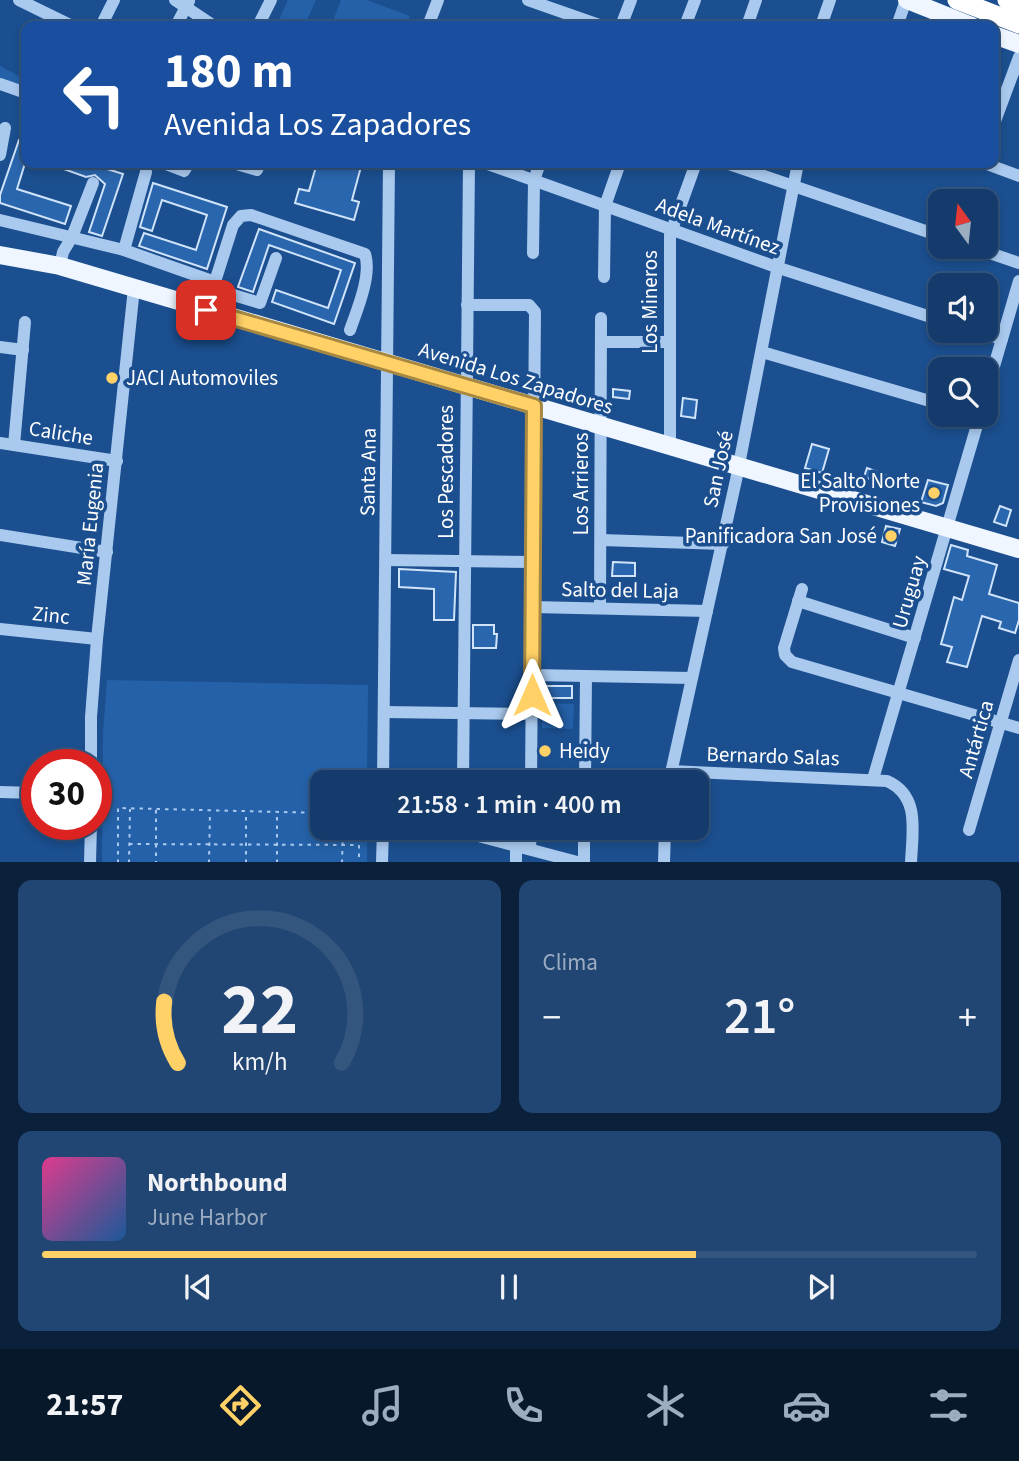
<!DOCTYPE html>
<html lang="es">
<head>
<meta charset="utf-8">
<style>
	body { margin:0; font-family:"Source Sans 3",sans-serif; background:#214673; color:#f1f3f6; height:100vh; display:flex; flex-direction:column; font-size:26px; white-space:nowrap }
	* { box-sizing:border-box; margin:0 }
	p { font-size:23px; color:#9dadc1 }
	.icon { flex:none; width:38px; height:38px; fill:none; stroke:currentColor; stroke-width:2; stroke-linecap:round; stroke-linejoin:round }
	.map { position:relative; height:862px; overflow:hidden }
	.drawer { display:flex; flex-direction:column; gap:18px; padding:18px; background:#0b203b; flex:1 }
	.drawer>* { flex:none }
	.top-card { position:absolute; left:21px; top:21px; width:978px; height:147px; border-radius:14px; box-shadow:0 4px 10px #0003,0 0 0 2px #33557e; background:#1a4fa0; color:#fff; overflow:hidden }
	.needle { width:46px; rotate:345deg }
	.fabs { position:absolute; left:928px; top:189px; display:grid; gap:14px }
	.fabs a { display:grid; place-items:center; width:70px; height:70px; border-radius:14px; background:#143b6b; box-shadow:0 4px 10px #0003,0 0 0 2px #33557e; font-size:35px }
	.speed { position:absolute; left:21px; top:749px; display:flex; gap:14px; font-size:35px; font-weight:700; text-align:center }
	.speed>* { display:grid; place-content:center; width:91px; height:91px; border-radius:50%; background:#143b6b; box-shadow:0 4px 10px #0003,0 0 0 2px #33557e; line-height:1 }
	.speed .limit { border:10px solid #d22; background:#fff; color:#111 }
	.pin { position:absolute; display:grid; place-items:center; width:60px; height:60px; color:#fff; margin:-30px; border-radius:14px; box-shadow:0 4px 10px #0006 }
	.me { position:absolute; width:77px; margin:-38px; rotate:0deg; stroke-linejoin:round; filter:drop-shadow(0 0 5px #0008) }
	.turn { display:flex; align-items:center; gap:24px; height:147px; padding:0 28px; font-size:32px }
	.turn .icon { width:91px; height:91px; stroke-width:2.5 }
	.turn b { display:block; font-size:49px; line-height:60px }
	.big { font-size:52px; font-weight:600; line-height:1.1 }
	.drawer .widget { flex:1; display:flex; flex-direction:column; justify-content:center; gap:10px; min-width:0; padding:0 24px; border-radius:14px; background:#214673 }
	.drawer .dial { align-items:center; gap:0 }
	.dial svg { height:182px; overflow:visible; fill:none; stroke:#33557e; stroke-width:7; stroke-linecap:round; text-anchor:middle }
	.dial text { fill:#f1f3f6; stroke:none }
	.song { display:flex; align-items:center; gap:21px }
	.cover { width:84px; height:84px; border-radius:10px; background:linear-gradient(135deg,hsl(330 70% 55%),hsl(210 70% 35%)) }
	.played { height:7px; border-radius:4px; background:linear-gradient(90deg,#ffd166 70%,#33557e 70%) }
	.keys { display:flex; justify-content:space-around; direction:ltr }
	.heat { display:flex; justify-content:space-between; align-items:center; font-size:38px; direction:ltr }
	.drawer .tiles { flex:1; display:grid; gap:18px; grid-template-columns:1fr 1fr }
	.widget:last-child { grid-column:span 2 }
	.trip { position:absolute; left:310px; top:770px; width:399px; height:70px; border-radius:14px; background:#143b6b; box-shadow:0 4px 10px #0003,0 0 0 2px #33557e; font-weight:600; line-height:70px; text-align:center }
	.menu { display:flex; height:112px; justify-content:space-around; align-items:center; background:#08182b; color:#9dadc1 }
	.menu .icon { width:49px; height:49px }
	.menu .current { color:#ffd166 }
	.menu b { font-size:32px; color:#f1f3f6 }
	.map>svg:first-child { display:block }
</style>
</head>
<body>
<div class="map">
<svg width="1019" height="863" viewBox="0 0 1019 863">
	<rect width="100%" height="100%" fill="#1b4f8f"/>
	<g fill="#2461a8">
		<polygon points="288,0 316,0 304,26 276,26"/>
		<polygon points="341,0 367,0 410,16 406,26 331,26"/>
		<polygon points="0,66 26,80 26,87 0,79"/>
		<polygon points="107,680 368,685 367,782 322,782 322,828 367,828 367,862 102,862 103,734"/>
		<polygon points="542,703 574,704 573,729 542,728"/>
	</g>
	<g fill="#2a66ad" stroke="#cfe3fa" stroke-width="2">
		<polygon points="19,140 26,142 26,160 17,189 71,206 65,224 0,203 0,195"/>
		<polygon points="47,163 88,163 123,174 102,236 89,232 105,184 95,175 86,177"/>
		<polygon points="317,163 362,163 352,200 359,202 354,220 295,203 299,189 309,191"/>
		<polygon points="153,183 227,207 207,269 139,246 144,233 196,250 207,215 162,200 152,231 140,227"/>
		<polygon points="259,229 355,263 334,324 272,302 276,290 328,308 341,270 269,245 253,292 238,287"/>
		<polygon points="613,389 630,391 629,399 613,397"/>
		<polygon points="683,398 697,400 695,418 681,416"/>
		<polygon points="812,444 829,449 822,473 805,468"/>
		<polygon points="867,468 886,475 882,484 864,477"/>
		<polygon points="928,480 948,485 943,503 936,506 921,502"/>
		<polygon points="1000,506 1011,510 1006,526 994,522"/>
		<polygon points="886,526 900,529 895,546 882,542"/>
		<polygon points="951,545 968,550 967,556 997,565 989,594 1019,603 1019,620 1015,633 999,628 1001,622 982,616 967,667 947,662 952,647 941,644 954,597 962,600 969,576 944,569"/>
		<polygon points="613,562 635,563 635,576 612,576"/>
		<polygon points="399,569 456,572 454,620 434,620 434,589 399,587"/>
		<polygon points="473,625 494,625 494,634 497,634 496,648 473,648"/>
		<rect x="542" y="686" width="30" height="12"/>
	</g>
	<g fill="none" stroke-linecap="round" stroke-linejoin="round">
		<g stroke="#a9c9ee" stroke-width="2" stroke-dasharray="3.5 5" stroke-linecap="butt">
			<polyline points="156,810 156,863"/>
			<polyline points="359,828 359,863"/>
			<polyline points="129,844 358,845"/>
			<polyline points="118,863 118,808 322,813"/>
			<polyline points="129,863 130,809"/>
			<polyline points="209,863 210,812"/>
			<polyline points="246,863 246,813"/>
			<polyline points="277,863 277,813"/>
			<polyline points="342,863 343,828"/>
		</g>
		<g stroke="#a9c9ee" stroke-width="12">
			<polyline points="19,0 72,26"/>
			<polyline points="175,0 214,26"/>
			<polyline points="528,0 602,26"/>
			<polyline points="101,26 114,0"/>
			<polyline points="176,26 189,1"/>
			<polyline points="258,26 271,0"/>
			<polyline points="428,26 438,0"/>
			<polyline points="621,26 631,0"/>
			<polyline points="685,26 695,0"/>
			<polyline points="747,26 756,0"/>
			<polyline points="821,26 830,0"/>
			<polyline points="897,26 906,0"/>
			<polyline points="0,84 26,93"/>
			<polyline points="994,124 1019,57"/>
			<polyline points="0,155 5,128"/>
			<polyline points="163,163 184,171 189,163"/>
			<polyline points="233,163 257,170 260,163"/>
			<polyline points="485,163 779,268 940,320"/>
			<polyline points="726,163 940,236"/>
			<polyline points="984,163 1019,176"/>
			<polyline points="0,220 124,250 215,282"/>
			<polyline points="972,247 1019,263"/>
			<polyline points="124,250 146,172"/>
			<polyline points="533,253 534,180 540,163"/>
			<polyline points="60,266 63,252 72,237 93,183"/>
			<polyline points="604,277 605,206 620,163"/>
			<polyline points="213,289 260,303 276,258"/>
			<polyline points="467,305 529,305 535,312 531,782"/>
			<path d="M206,310L233,225L241,216L251,215L365,254C372,275 357,310 350,330"/>
			<polyline points="975,331 1002,339"/>
			<polyline points="601,342 670,342"/>
			<polyline points="0,347 23,350"/>
			<polyline points="762,352 940,404"/>
			<polyline points="985,397 1019,281"/>
			<polyline points="0,443 117,461"/>
			<polyline points="14,445 25,322"/>
			<polyline points="670,446 670,235 696,163"/>
			<polyline points="0,535 107,552"/>
			<polyline points="601,540 723,544"/>
			<polyline points="386,560 533,562"/>
			<polyline points="802,589 784,648 785,655 792,662 1019,728"/>
			<polyline points="798,601 915,638"/>
			<polyline points="533,607 707,611"/>
			<polyline points="600,608 601,318"/>
			<polyline points="0,629 97,639"/>
			<polyline points="532,675 692,678"/>
			<polyline points="384,712 532,714"/>
			<polyline points="91,765 91,717 97,639 134,288"/>
			<path d="M671,771L887,781C921,796 912,833 911,863"/>
			<polyline points="873,779 980,415"/>
			<polyline points="383,782 389,163"/>
			<polyline points="463,782 469,163"/>
			<polyline points="585,782 586,676"/>
			<polyline points="669,782 736,480 798,163"/>
			<polyline points="0,792 37,793"/>
			<polyline points="448,828 581,863"/>
			<polyline points="969,830 1019,660"/>
			<polyline points="530,849 531,828"/>
			<polyline points="90,863 91,824"/>
			<polyline points="382,863 383,828"/>
			<polyline points="516,863 516,845"/>
			<polyline points="584,863 584,828"/>
			<polyline points="664,863 665,828"/>
		</g>
		<g stroke="#f0f6ff" stroke-width="18">
			<polyline points="907,0 972,26"/>
			<polyline points="994,35 1019,44"/>
			<polyline points="0,255 60,266 1019,549"/>
		</g>
		<g stroke="#fff" stroke-width="19">
			<polyline points="957,0 1019,24"/>
			<polyline points="1007,0 1019,5"/>
		</g>
	</g>
	<g fill="none" stroke-linecap="round" stroke-linejoin="round">
		<defs>
			<polyline id="route" points="206,310 534,406 532,695"/>
		</defs>
		<use href="#route" stroke="#a68842" stroke-width="18"/>
		<use href="#route" stroke="#ffd166" stroke-width="12"/>
	</g>
	<g fill="#ffd166" stroke="#1b4f8f" stroke-width="2.5">
		<circle cx="112" cy="378" r="7"/>
		<circle cx="934" cy="493" r="7"/>
		<circle cx="891" cy="536" r="7"/>
		<circle cx="545" cy="751" r="7"/>
	</g>
	<g text-anchor="middle" dominant-baseline="central" stroke-width="7" stroke-linejoin="round" paint-order="stroke">
		<g font-size="21" fill="#fff" stroke="#1b4f8f">
			<text transform="translate(718 226) rotate(20)">Adela Martínez</text>
			<text transform="translate(650 302) rotate(-90)">Los Mineros</text>
			<text transform="translate(516 378) rotate(17)">Avenida Los Zapadores</text>
			<text transform="translate(61 433) rotate(9)">Caliche</text>
			<text transform="translate(718 469) rotate(-78)">San José</text>
			<text transform="translate(368 472) rotate(-89)">Santa Ana</text>
			<text transform="translate(446 472) rotate(-90)">Los Pescadores</text>
			<text transform="translate(581 484) rotate(-90)">Los Arrieros</text>
			<text transform="translate(90 524) rotate(-84)">María Eugenia</text>
			<text transform="translate(620 590) rotate(1)">Salto del Laja</text>
			<text transform="translate(909 592) rotate(-74)">Uruguay</text>
			<text transform="translate(51 615) rotate(6)">Zinc</text>
			<text transform="translate(976 739) rotate(-74)">Antártica</text>
			<text transform="translate(773 756) rotate(2)">Bernardo Salas</text>
		</g>
		<g font-size="21" fill="#fff" stroke="#1b4f8f" text-anchor="start">
			<text x="126" y="378">JACI Automoviles</text>
			<text x="920" y="481" text-anchor="end">El Salto Norte<tspan x="920" dy="24">Provisiones</tspan></text>
			<text x="877" y="536" text-anchor="end">Panificadora San José</text>
			<text x="559" y="751">Heidy</text>
		</g>
	</g>
</svg>
<div class="fabs">
<a><svg class="needle" viewBox="-14 -14 28 28"><path d="M0-13l5 13h-10z" fill="#e53935"/><path d="M0 13l5-13h-10z" fill="#9dadc1"/></svg></a>
<a><svg class="icon" aria-label="sound" viewBox="0 0 24 24"><path d="M4 9h4l5-4v14l-5-4H4zM17 9q2 3 0 6"/></svg></a>
<a><svg class="icon" aria-label="search" viewBox="0 0 24 24"><circle cx="10" cy="10" r="6"/><path d="M15 15l6 6"/></svg></a>
</div>
<div class="speed"><div class="limit">30</div></div>
<div class="pin" style="left:206px;top:310px;background:#d93025"><svg class="icon" aria-label="arrive" viewBox="0 0 24 24"><path d="M6 21V4h12l-3 4 3 4H6"/></svg></div>
<svg class="me" style="left:532px;top:695px" viewBox="-20 -20 40 40"><path d="M0-17L14 15 0 8-14 15z" fill="#ffd166" stroke="#fff" stroke-width="4"/></svg>
<div class="trip">21:58 · 1 min · 400 m</div>
<div class="top-card">
<div class="turn"><svg class="icon" aria-label="left" viewBox="0 0 24 24"><path d="M17 20v-9H6M10 6l-5 5 5 5"/></svg><div><b>180 m</b>Avenida Los Zapadores</div></div>
</div>
</div>
<section class="drawer">
<div class="tiles">
<div class="widget dial"><svg viewBox="0 0 100 80">
<path d="M14 69A42 42 0 1 1 86 69"/>
<path d="M14 69A42 42 0 0 1 8 42" stroke="#ffd166"/>
<text x="50" y="56" font-size="32" font-weight="700">22</text>
<text x="50" y="72" font-size="11">km/h</text>
</svg></div>
<div class="widget"><p>Clima</p>
<div class="heat"><a>−</a><b class="big">21°</b><a>+</a></div>
</div>
<div class="widget">
<div class="song"><i class="cover"></i><div><b>Northbound</b><p>June Harbor</p></div></div>
<div class="played"></div>
<div class="keys"><svg class="icon" aria-label="previous" viewBox="0 0 24 24"><path d="M18 5L8 12l10 7zM5 5v14"/></svg><svg class="icon" aria-label="pause" viewBox="0 0 24 24"><path d="M8 5v14M16 5v14"/></svg><svg class="icon" aria-label="next" viewBox="0 0 24 24"><path d="M6 5l10 7-10 7zM19 5v14"/></svg></div>
</div>
</div>
</section>
<nav class="menu">
<b>21:57</b>
<svg class="icon current" aria-label="directions" viewBox="0 0 24 24"><path d="M12 3l9 9-9 9-9-9zM9 14v-3h6M13 9l2 2-2 2"/></svg>
<svg class="icon" aria-label="music" viewBox="0 0 24 24"><path d="M9 18V5l10-2v13"/><circle cx="6" cy="18" r="3"/><circle cx="16" cy="16" r="3"/></svg>
<svg class="icon" aria-label="phone" viewBox="0 0 24 24"><path d="M5 4h4l2 5-3 2q2 4 5 5l2-3 5 2v4C11 20 4 13 5 4z"/></svg>
<svg class="icon" aria-label="climate" viewBox="0 0 24 24"><path d="M12 3v18M4 7l16 10M4 17L20 7"/></svg>
<svg class="icon" aria-label="car" viewBox="0 0 24 24"><path d="M5 17H2v-5l4-1 3-4h7l3 4 3 1v5h-3M9 17h6M6 11h13"/><circle cx="7" cy="17" r="2"/><circle cx="17" cy="17" r="2"/></svg>
<svg class="icon" aria-label="filters" viewBox="0 0 24 24"><path d="M4 7h16M4 17h16"/><circle cx="9" cy="7" r="2"/><circle cx="15" cy="17" r="2"/></svg>
</nav>
</body>
</html>
